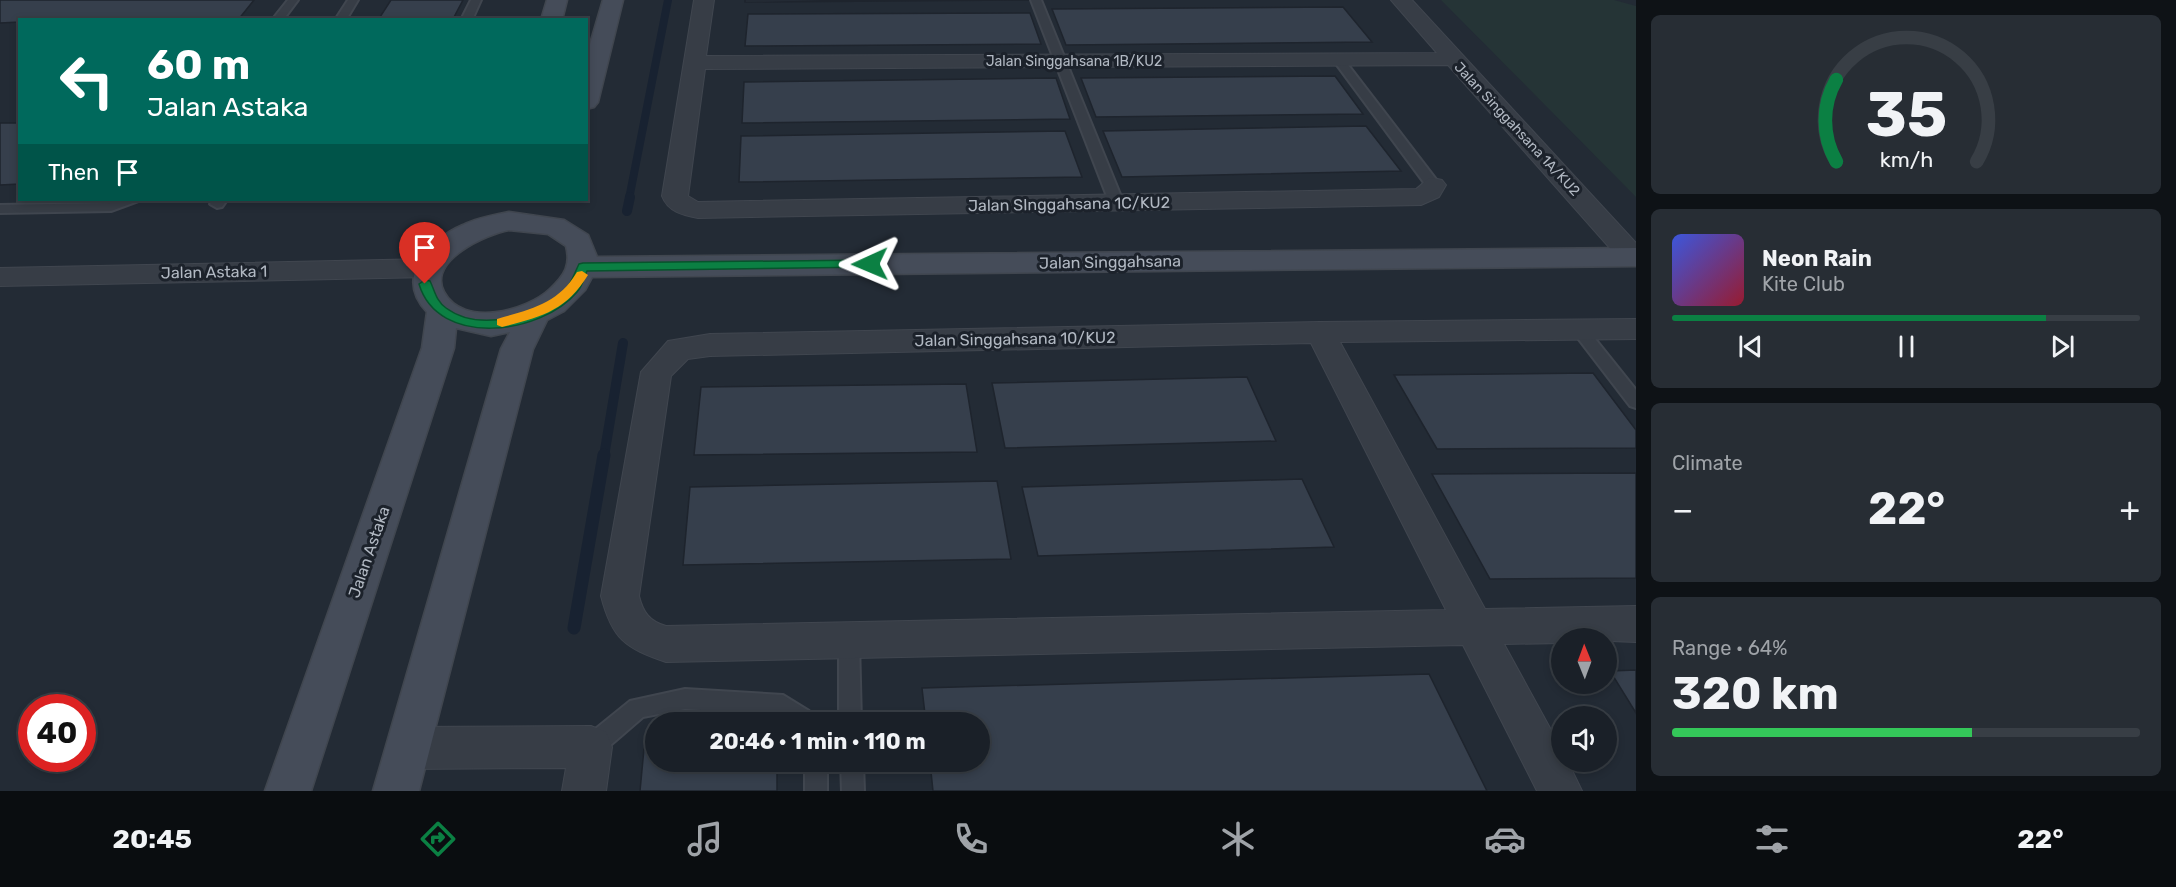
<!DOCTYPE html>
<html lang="en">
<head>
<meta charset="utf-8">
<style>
	body { margin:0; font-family:Rubik,sans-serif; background:#272d34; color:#f1f3f6; height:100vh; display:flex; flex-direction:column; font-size:22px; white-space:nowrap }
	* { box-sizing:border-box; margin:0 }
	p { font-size:20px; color:#9fa3a8 }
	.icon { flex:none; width:33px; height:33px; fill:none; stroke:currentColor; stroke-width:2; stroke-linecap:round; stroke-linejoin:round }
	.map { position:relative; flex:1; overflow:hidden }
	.panel { display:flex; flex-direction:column; gap:15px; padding:15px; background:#0e1216; width:540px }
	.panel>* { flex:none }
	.banner { position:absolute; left:18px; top:18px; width:570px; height:183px; border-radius:0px; box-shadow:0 3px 9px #0003,0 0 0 2px #383e45; background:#00695c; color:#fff; overflow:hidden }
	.needle { width:39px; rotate:359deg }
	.tools { position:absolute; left:1551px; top:628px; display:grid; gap:12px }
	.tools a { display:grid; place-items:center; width:66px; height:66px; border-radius:50%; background:#1a2028; box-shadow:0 3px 9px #0003,0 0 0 2px #383e45; font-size:30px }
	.speed { position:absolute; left:18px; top:694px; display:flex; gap:12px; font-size:30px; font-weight:700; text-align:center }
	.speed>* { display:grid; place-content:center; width:78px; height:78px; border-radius:50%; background:#1a2028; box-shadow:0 3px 9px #0003,0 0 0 2px #383e45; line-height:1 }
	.speed .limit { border:9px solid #d22; background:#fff; color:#111 }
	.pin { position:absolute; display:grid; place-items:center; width:51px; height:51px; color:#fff; margin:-62px -26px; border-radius:50% 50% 50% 0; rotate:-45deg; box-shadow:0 0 6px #0007 }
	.pin .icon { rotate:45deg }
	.me { position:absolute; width:66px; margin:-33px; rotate:269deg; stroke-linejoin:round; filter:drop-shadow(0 0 4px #0008) }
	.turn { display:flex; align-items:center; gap:21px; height:126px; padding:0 30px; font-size:27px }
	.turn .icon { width:78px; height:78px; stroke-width:2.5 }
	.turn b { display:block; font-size:42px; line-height:51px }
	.then { display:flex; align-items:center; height:57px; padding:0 30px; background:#0003; gap:12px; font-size:22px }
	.big { font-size:45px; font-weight:700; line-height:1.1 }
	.panel .card { flex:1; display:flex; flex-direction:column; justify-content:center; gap:9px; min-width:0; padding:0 21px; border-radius:9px; background:#272d34 }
	.panel .dial { align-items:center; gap:0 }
	.dial svg { height:156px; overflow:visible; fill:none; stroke:#383e45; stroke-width:7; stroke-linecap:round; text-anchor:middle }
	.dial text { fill:#f1f3f6; stroke:none }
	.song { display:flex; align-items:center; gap:18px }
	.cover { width:72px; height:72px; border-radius:9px; background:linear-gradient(135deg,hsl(230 70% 55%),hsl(350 70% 35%)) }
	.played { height:6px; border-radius:3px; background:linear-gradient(90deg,#0b8043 80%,#383e45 80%) }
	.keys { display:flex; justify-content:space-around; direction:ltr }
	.heat { display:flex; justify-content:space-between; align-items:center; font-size:33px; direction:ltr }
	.charge { height:9px; border-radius:4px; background:linear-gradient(90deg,#34c759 64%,#383e45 0) }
	.trip { position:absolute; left:645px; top:712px; width:345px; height:60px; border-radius:30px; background:#1a2028; box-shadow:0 3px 9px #0003,0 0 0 2px #383e45; font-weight:700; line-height:60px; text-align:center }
	.tab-bar { display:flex; height:96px; justify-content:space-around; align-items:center; background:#0a0d10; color:#9fa3a8 }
	.tab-bar .icon { width:42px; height:42px }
	.tab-bar .selected { color:#0b8043 }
	.tab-bar b { font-size:27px; color:#f1f3f6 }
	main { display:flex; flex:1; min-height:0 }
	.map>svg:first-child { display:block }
</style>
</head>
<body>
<main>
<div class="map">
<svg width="1636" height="791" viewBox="0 0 1636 791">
	<rect width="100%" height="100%" fill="#232b35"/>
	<polygon fill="#253436" points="1441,0 1614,0 1636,6 1636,197"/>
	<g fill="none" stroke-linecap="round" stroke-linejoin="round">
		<polyline stroke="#182231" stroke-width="8" points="629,199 668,0"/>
		<g stroke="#182231" stroke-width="10">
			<polyline points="627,211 630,197"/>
			<polyline points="604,456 623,343"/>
		</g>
		<polyline stroke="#182231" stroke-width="13" points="574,628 604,455"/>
	</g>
	<g fill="#363f4c" stroke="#1e242d" stroke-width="1.5">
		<polygon points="0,0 254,0 238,20 20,20 20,22 0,23"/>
		<polygon points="391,0 463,0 454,17 380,17"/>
		<polygon points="745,0 1029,0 745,2"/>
		<polygon points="1343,7 1372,42 1066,45 1052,9"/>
		<polygon points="1030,13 1041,44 745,46 748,14"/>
		<polygon points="1335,76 1363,114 1096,117 1081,78"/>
		<polygon points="1056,78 1070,119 742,123 744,82"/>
		<polygon points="0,123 20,123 20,184 0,185"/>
		<polygon points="1366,126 1401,171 1122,177 1103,131"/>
		<polygon points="1065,131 1082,177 739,182 741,136"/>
		<polygon points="1593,373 1636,430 1636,448 1437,449 1394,375"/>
		<polygon points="1247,377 1276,441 1005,448 992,383"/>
		<polygon points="966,384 977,452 694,455 701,387"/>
		<polygon points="1636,473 1636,578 1490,579 1432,474"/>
		<polygon points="1302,479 1334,547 1038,556 1022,487"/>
		<polygon points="997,481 1011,559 683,565 690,487"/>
		<polygon points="1636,670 1636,713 1610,671"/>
		<polygon points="1429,674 1487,791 933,791 930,762 980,762 980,723 926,723 922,688"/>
		<polygon points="645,738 656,738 656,762 777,762 777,791 640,791"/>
	</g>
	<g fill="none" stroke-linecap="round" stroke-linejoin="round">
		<defs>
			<g id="lane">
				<polygon points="288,0 298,0 283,20 272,20"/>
				<polygon points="348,0 358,0 346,20 335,20"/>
				<polygon points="471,0 481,0 472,20 461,20"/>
				<polygon points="1031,0 1041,0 1124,204 1122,207 1112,207 1110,204"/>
				<polygon points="1334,57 1342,57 1438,182 1438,188 1428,188 1334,61"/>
				<polygon points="121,200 141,200 111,211 0,213 0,205 110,203"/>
				<polygon points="213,200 227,200 222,207 217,208 210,204"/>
				<polygon points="1579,324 1584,325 1636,390 1636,408 1630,406 1574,333 1571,329 1574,325"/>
				<polygon points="849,631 856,633 859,640 861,723 839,723 839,640 842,633"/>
				<polygon points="685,689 783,695 809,711 814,723 789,723 779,715 685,709 643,717 599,755 591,758 583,755 580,747 583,739 630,701"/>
				<rect x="805" y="762" width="22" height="29"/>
				<polygon points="841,762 863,762 864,791 842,791"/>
			</g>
			<g id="street">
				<path d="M694,0H714L706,56L1437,53L1391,0H1412L1636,243V265L1623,263L1448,65L705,69L688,196L698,202L1416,189C1428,181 1424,175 1442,180L1446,185L1439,197L1421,205L698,218C683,215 668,212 662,196Z"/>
				<polygon points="429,259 439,262 443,268 439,274 429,277 0,286 0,268"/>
				<path d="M1636,319V339L1340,342L1485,609L1636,606V642L1562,639V643L1504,644L1562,750V762H1568L1582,791H1537L1463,645L666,662C625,648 612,639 601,596L641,372L668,341L710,334L1320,322ZM1311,343L1446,610L666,626C649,621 643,612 639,596L671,376L688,359L710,356Z"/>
				<polygon points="591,726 606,732 612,747 606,791 562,791 566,768 408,769 393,763 387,748 393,733 408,727"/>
			</g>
			<g id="secondary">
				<polygon points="547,0 567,0 562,20 541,20"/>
				<polygon points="603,0 623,0 598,102 594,107 586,109 586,58"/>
				<path d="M509,212L564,220L588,235L597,257L1636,248V266L592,277L585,290L564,311L547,320L533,349L419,791H373L501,349L510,332L491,336L456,328L454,348L311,791H265L422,348L427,312C394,277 428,240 463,225C477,218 494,215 509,212ZM509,230L548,234L566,246C571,265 565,275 550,289C527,311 463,328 444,292C427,260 487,234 509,230Z"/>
			</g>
		</defs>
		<use href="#lane" stroke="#40464f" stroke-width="4"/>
		<use href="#street" stroke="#40464f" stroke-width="2"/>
		<use href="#secondary" stroke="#40464f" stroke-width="3"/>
		<use href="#lane" fill="#373d46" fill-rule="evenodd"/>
		<use href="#street" fill="#373d46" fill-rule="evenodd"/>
		<use href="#secondary" fill="#454c59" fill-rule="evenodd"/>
	</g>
	<path fill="#0b8043" stroke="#07532c" stroke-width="1.5" d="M870,260L874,262V267L587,271C584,278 582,287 577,292C541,335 438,348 419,284L425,280L430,281C435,291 436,301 446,308C480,333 539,316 566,289C572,282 575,272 579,264L583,263Z"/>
	<path fill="#f59e0b" d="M582,271L588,275C566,311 541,317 502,327L497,325V319C531,309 558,304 577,272Z"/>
	<g text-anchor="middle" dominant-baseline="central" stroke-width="6" stroke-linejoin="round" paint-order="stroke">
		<g font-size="14" fill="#b1b8c2" stroke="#1c222b">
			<text x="1074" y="61">Jalan Singgahsana 1B/KU2</text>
			<text transform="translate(1517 129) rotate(47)">Jalan Singgahsana 1A/KU2</text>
		</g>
		<g font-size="16" fill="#b1b8c2" stroke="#1c222b">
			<text transform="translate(1069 204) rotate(-1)">Jalan SInggahsana 1C/KU2</text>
			<text transform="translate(1110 262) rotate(-1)">Jalan Singgahsana</text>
			<text transform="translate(214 272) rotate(-1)">Jalan Astaka 1</text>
			<text transform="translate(1015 339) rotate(-1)">Jalan Singgahsana 10/KU2</text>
			<text transform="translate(369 552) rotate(-71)">Jalan Astaka</text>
		</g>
	</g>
</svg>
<div class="tools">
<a><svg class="needle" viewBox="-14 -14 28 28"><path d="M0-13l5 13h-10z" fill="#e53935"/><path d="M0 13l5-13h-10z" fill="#9fa3a8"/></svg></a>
<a><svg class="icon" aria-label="sound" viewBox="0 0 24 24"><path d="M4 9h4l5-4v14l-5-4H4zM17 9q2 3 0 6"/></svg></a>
</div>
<div class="speed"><div class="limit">40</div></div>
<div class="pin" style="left:425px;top:284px;background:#d93025"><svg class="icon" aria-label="arrive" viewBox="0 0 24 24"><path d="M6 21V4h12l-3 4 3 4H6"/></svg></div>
<svg class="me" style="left:870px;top:264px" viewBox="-20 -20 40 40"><path d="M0-17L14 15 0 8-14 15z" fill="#0b8043" stroke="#fff" stroke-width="4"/></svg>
<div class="trip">20:46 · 1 min · 110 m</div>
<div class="banner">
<div class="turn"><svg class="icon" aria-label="left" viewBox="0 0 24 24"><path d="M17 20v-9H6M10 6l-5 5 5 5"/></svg><div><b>60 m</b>Jalan Astaka</div></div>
<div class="then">Then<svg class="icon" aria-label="arrive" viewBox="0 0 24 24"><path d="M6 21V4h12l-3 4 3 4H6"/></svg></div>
</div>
</div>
<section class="panel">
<div class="card dial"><svg viewBox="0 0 100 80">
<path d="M14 69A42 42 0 1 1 86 69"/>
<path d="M14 69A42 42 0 0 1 14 27" stroke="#0b8043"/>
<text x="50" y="56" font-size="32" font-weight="700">35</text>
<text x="50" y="72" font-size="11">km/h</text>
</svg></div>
<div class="card">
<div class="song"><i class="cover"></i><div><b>Neon Rain</b><p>Kite Club</p></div></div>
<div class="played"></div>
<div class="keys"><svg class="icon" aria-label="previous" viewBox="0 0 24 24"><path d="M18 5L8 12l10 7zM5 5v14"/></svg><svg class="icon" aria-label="pause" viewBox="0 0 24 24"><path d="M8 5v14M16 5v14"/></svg><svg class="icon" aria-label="next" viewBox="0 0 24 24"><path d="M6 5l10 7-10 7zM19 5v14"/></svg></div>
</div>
<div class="card"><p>Climate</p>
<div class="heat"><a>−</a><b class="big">22°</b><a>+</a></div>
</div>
<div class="card"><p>Range · 64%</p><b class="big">320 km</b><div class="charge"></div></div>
</section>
</main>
<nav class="tab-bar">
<b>20:45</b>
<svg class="icon selected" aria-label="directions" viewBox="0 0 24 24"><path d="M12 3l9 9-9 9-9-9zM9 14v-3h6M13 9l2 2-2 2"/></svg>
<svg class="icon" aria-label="music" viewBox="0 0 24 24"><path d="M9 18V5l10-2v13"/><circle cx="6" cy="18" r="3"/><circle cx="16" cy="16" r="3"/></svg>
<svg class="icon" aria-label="phone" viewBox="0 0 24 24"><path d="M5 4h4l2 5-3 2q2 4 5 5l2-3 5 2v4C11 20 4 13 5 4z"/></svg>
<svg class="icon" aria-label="climate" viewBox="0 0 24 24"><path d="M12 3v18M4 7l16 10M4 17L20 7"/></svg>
<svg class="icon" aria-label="car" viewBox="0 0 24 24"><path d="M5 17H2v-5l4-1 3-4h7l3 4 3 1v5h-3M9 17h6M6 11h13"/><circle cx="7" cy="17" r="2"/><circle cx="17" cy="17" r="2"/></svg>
<svg class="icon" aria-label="filters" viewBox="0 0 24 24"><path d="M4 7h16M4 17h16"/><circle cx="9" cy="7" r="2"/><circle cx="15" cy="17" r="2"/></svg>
<b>22°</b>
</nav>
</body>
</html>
